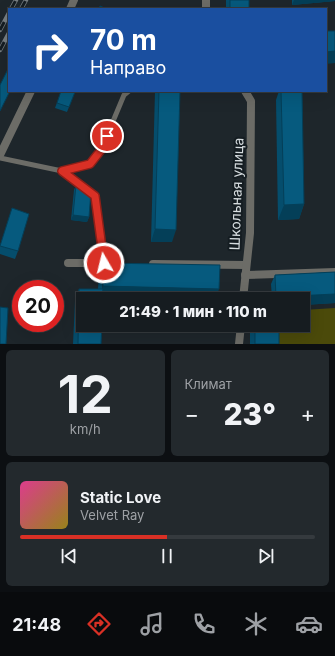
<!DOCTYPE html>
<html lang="ru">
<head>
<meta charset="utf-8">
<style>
	body { margin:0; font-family:Inter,sans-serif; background:#23292d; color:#f1f3f6; height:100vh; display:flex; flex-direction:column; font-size:15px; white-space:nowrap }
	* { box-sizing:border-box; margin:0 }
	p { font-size:13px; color:#9ea1a5 }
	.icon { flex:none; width:22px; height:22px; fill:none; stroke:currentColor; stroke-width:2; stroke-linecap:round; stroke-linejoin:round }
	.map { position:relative; height:344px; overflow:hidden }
	.drawer { display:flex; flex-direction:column; gap:6px; padding:6px; background:#0c0f12; flex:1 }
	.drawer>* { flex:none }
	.banner { position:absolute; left:8px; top:8px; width:319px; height:84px; border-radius:0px; box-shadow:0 4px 16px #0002,0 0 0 1px #353a3e; background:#1a4fa0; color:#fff; overflow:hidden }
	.speed { position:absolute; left:12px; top:280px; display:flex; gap:8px; font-size:20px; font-weight:700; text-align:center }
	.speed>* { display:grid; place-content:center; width:52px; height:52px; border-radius:50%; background:#161c20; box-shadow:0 4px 16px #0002,0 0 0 1px #353a3e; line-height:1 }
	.speed .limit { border:6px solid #d22; background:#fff; color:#111 }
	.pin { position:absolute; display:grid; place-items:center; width:34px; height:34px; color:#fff; margin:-17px; border:2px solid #fff; border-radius:50%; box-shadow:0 1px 4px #0007 }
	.me { position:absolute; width:44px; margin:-22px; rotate:352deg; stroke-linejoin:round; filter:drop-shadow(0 0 3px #0008) }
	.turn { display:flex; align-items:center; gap:14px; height:84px; padding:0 16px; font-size:18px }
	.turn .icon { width:52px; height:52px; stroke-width:2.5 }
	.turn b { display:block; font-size:28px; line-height:34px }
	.big { font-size:30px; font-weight:800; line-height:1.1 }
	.drawer .widget { flex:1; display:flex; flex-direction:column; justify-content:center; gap:6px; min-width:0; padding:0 14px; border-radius:6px; background:#23292d }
	.drawer .dial { align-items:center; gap:0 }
	.dial b { font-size:52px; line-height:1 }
	.song { display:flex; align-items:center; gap:12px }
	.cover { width:48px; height:48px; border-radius:6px; background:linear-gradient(135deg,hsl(330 70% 55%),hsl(50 70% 35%)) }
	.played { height:4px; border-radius:2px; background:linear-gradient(90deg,#d93025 50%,#353a3e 50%) }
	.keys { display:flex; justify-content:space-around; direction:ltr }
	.heat { display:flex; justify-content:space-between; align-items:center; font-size:22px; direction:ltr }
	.drawer .tiles { flex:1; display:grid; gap:6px; grid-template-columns:1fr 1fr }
	.widget:last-child { grid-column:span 2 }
	.trip { position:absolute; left:76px; top:292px; width:234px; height:40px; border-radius:0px; background:#161c20; box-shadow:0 4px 16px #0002,0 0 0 1px #353a3e; font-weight:800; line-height:40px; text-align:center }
	.menu { display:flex; height:64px; justify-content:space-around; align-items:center; background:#090b0d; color:#9ea1a5 }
	.menu .icon { width:28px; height:28px }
	.menu .selected { color:#d93025 }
	.menu b { font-size:18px; color:#f1f3f6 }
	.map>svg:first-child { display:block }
</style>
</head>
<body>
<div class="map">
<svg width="335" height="344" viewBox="0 0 335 344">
	<rect width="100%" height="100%" fill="#1e262b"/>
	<polygon fill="#4b4a0a" points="335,308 335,344 278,344 278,325 303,325 303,310"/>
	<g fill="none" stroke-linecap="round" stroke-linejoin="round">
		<g stroke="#6c6c67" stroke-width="5">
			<polyline points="0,158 62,171 95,196 104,263"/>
			<polyline points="62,171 90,164 101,150 124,95 129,91"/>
		</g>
		<g stroke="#6c6c67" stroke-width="8">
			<polyline points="206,0 206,9"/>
			<polyline points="70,9 74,0"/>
			<polyline points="0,155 31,91"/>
			<polyline points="68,263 114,263"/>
			<polyline points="153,264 246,265"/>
			<polyline points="245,275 335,272"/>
			<polyline points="243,299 250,233 251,101 245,91"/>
			<polyline points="239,344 241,325"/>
		</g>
		<defs>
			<g id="rail">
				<polyline points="11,9 16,0"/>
				<polyline points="21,9 26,0"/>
				<polyline points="0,30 9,13"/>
				<polyline points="0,50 9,33"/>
			</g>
		</defs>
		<use href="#rail" stroke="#777e82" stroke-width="4.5"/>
		<use href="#rail" stroke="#151d22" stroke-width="3" stroke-dasharray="9" stroke-linecap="butt"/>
	</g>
	<g fill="#054d6c">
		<rect x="226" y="0" width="23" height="9"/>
		<polygon points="292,0 335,0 335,1 292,5"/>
		<polygon points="61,91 75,92 67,112 55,108"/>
		<polygon points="155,91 180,91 172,242 151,242"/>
		<polygon points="279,91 302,91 304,204 299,219 278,220 276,100"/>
		<polygon points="76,185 89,217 87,222 71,220 74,190"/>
		<polygon points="10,216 18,251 15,259 0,254 0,246"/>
		<polygon points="103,263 101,344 73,344 75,301 79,289 98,289 99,275"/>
		<polygon points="335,272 335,303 303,305 303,299 272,299 271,284 275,275"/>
		<rect x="250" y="325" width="29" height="19"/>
	</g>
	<g fill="#043f58">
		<polygon points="294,0 335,0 335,1 292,5"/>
		<polygon points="335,51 335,63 326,64 326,52"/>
		<polygon points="304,204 299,219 278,220 284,205"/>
		<polygon points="73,215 89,217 87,222 71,220"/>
		<polygon points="155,229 176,230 172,242 151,242"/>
		<polygon points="103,286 219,289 216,299 98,299"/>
		<polygon points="335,294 335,303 303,305 303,299 275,299 276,297"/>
	</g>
	<g fill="#065a7e" stroke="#043f58">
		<rect x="230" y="0" width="19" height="9"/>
		<polygon points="100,6 107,9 99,9"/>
		<polygon points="326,31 335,31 335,51 326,52"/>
		<polygon points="9,67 9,91 10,91 0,111 0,85"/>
		<polygon points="61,91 75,92 69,107 57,103"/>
		<polygon points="159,91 180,91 176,230 155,229"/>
		<polygon points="281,91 302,91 304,204 284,205"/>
		<polygon points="76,185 83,185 91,191 89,217 73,215"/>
		<polygon points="12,208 29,214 18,251 0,246"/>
		<polygon points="103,263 220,265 219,289 103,286"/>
		<polygon points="335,272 335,294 276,297 275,275"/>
		<polygon points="79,289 103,289 102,299 83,299 83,325 102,325 101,344 78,344"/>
		<polygon points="0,307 8,308 6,344 0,344"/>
		<rect x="255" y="325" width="24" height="19"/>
	</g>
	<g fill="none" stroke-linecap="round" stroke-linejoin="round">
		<defs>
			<polyline id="route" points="104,263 95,196 62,171 90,164 101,150 107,136"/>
		</defs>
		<use href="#route" stroke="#8d1f18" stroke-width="10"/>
		<use href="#route" stroke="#d93025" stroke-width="7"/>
	</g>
	<g text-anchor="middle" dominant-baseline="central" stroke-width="4" stroke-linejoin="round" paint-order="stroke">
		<g font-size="14" fill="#d6dcdf" stroke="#151d22">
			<text transform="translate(236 194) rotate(-88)">Школьная улица</text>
		</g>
	</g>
</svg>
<div class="speed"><div class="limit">20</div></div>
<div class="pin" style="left:107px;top:136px;background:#d93025"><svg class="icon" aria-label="arrive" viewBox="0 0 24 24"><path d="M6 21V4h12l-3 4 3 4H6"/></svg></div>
<svg class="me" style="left:104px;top:263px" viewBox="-20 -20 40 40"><circle r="17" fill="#d93025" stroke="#fff" stroke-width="3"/><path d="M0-11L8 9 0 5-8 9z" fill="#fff"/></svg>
<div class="trip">21:49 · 1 мин · 110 m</div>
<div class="banner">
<div class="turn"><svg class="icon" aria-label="right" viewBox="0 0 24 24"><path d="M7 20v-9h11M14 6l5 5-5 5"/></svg><div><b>70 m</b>Направо</div></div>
</div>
</div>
<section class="drawer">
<div class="tiles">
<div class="widget dial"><b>12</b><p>km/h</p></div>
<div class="widget"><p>Климат</p>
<div class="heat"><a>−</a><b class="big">23°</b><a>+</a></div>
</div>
<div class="widget">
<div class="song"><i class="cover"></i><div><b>Static Love</b><p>Velvet Ray</p></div></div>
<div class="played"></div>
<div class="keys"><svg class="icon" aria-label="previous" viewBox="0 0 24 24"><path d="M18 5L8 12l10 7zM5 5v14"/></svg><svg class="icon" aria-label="pause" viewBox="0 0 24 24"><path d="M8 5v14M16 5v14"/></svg><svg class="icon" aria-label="next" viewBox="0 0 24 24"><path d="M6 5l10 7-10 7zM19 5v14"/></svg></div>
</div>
</div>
</section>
<nav class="menu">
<b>21:48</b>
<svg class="icon selected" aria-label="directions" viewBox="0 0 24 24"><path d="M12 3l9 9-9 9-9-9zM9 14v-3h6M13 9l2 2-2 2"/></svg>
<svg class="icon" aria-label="music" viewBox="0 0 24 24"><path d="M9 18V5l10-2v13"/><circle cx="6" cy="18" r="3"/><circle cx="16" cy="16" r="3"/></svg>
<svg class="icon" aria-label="phone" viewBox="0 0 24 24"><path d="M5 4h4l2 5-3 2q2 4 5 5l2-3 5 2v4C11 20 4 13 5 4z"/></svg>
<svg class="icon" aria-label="climate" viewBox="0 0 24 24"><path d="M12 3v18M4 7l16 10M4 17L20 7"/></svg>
<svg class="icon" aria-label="car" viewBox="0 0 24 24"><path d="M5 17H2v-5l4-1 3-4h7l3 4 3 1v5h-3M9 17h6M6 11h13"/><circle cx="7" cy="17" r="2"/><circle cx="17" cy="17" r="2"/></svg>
</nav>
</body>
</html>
